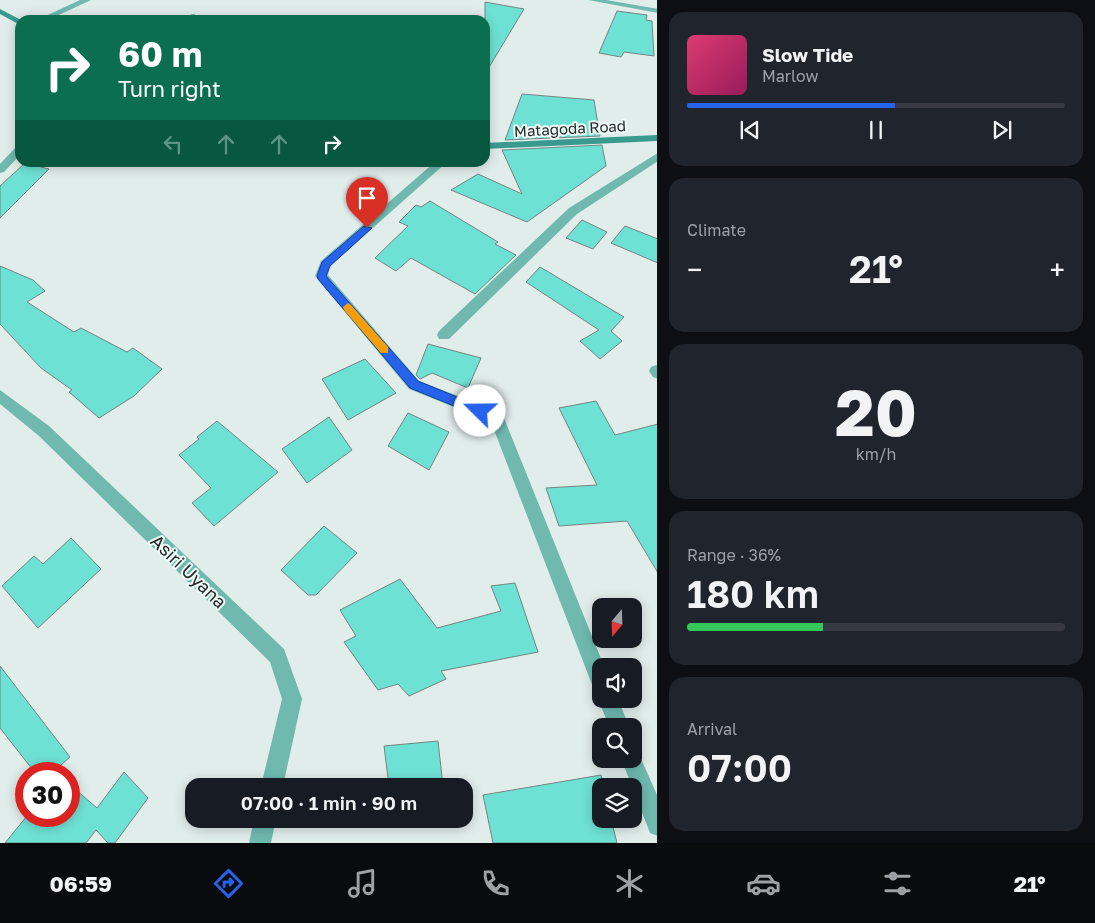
<!DOCTYPE html>
<html lang="en">
<head>
<meta charset="utf-8">
<style>
	body { margin:0; font-family:"Golos Text",sans-serif; background:#20242c; color:#f1f3f6; height:100vh; display:flex; flex-direction:column; font-size:19px; white-space:nowrap }
	* { box-sizing:border-box; margin:0 }
	p { font-size:16px; color:#9ea1a6 }
	.icon { flex:none; width:28px; height:28px; fill:none; stroke:currentColor; stroke-width:2; stroke-linecap:round; stroke-linejoin:round }
	.map { position:relative; flex:1; overflow:hidden }
	.sheet { display:flex; flex-direction:column; gap:12px; padding:12px; background:#0d0f14; width:438px }
	.sheet>* { flex:none }
	.guide { position:absolute; left:15px; top:15px; width:475px; height:152px; border-radius:15px; box-shadow:0 2px 12px #0003; background:#0b6e4f; color:#fff; overflow:hidden }
	.needle { width:32px; rotate:199deg }
	.buttons { position:absolute; left:592px; top:598px; display:grid; gap:10px }
	.buttons a { display:grid; place-items:center; width:50px; height:50px; border-radius:10px; background:#171b24; box-shadow:0 2px 12px #0003; font-size:25px }
	.speed { position:absolute; left:15px; top:762px; display:flex; gap:10px; font-size:25px; font-weight:700; text-align:center }
	.speed>* { display:grid; place-content:center; width:65px; height:65px; border-radius:50%; background:#171b24; box-shadow:0 2px 12px #0003; line-height:1 }
	.speed .limit { border:8px solid #d22; background:#fff; color:#111 }
	.pin { position:absolute; display:grid; place-items:center; width:42px; height:42px; color:#fff; margin:-51px -21px; border-radius:50% 50% 50% 0; rotate:-45deg; box-shadow:0 0 5px #0007 }
	.pin .icon { rotate:45deg }
	.me { position:absolute; width:55px; margin:-28px; rotate:292deg; stroke-linejoin:round; filter:drop-shadow(0 0 4px #0008) }
	.turn { display:flex; align-items:center; gap:18px; height:105px; padding:0 20px; font-size:22px }
	.turn .icon { width:65px; height:65px; stroke-width:2.5 }
	.turn b { display:block; font-size:35px; line-height:42px }
	.lanes { display:flex; align-items:center; height:48px; padding:0 20px; background:#0003; justify-content:center; gap:25px; direction:ltr }
	.lanes .off { opacity:.35 }
	.big { font-size:38px; font-weight:600; line-height:1.1 }
	.sheet .tile { flex:1; display:flex; flex-direction:column; justify-content:center; gap:8px; min-width:0; padding:0 18px; border-radius:15px; background:#20242c }
	.sheet .dial { align-items:center; gap:0 }
	.dial b { font-size:65px; line-height:1 }
	.song { display:flex; align-items:center; gap:15px }
	.cover { width:60px; height:60px; border-radius:8px; background:linear-gradient(135deg,hsl(340 70% 55%),hsl(330 70% 35%)) }
	.played { height:5px; border-radius:2px; background:linear-gradient(90deg,#2563eb 55%,#363941 55%) }
	.keys { display:flex; justify-content:space-around; direction:ltr }
	.heat { display:flex; justify-content:space-between; align-items:center; font-size:28px; direction:ltr }
	.charge { height:8px; border-radius:4px; background:linear-gradient(90deg,#34c759 36%,#363941 0) }
	.trip { position:absolute; left:185px; top:778px; width:288px; height:50px; border-radius:15px; background:#171b24; box-shadow:0 2px 12px #0003; font-weight:600; line-height:50px; text-align:center }
	.tabs { display:flex; height:80px; justify-content:space-around; align-items:center; background:#090b0e; color:#9ea1a6 }
	.tabs .icon { width:35px; height:35px }
	.tabs .current { color:#2563eb }
	.tabs b { font-size:22px; color:#f1f3f6 }
	main { display:flex; flex:1; min-height:0 }
	.map>svg:first-child { display:block }
</style>
</head>
<body>
<main>
<div class="map">
<svg width="658" height="843" viewBox="0 0 658 843">
	<rect width="100%" height="100%" fill="#e1edeb"/>
	<g fill="#6de2d4" stroke="#778381">
		<polygon points="485,2 524,9 485,74"/>
		<polygon points="617,11 647,15 646,20 652,21 654,56 624,52 621,57 599,53"/>
		<polygon points="522,94 594,100 600,136 505,140"/>
		<polygon points="602,145 606,166 527,222 451,190 478,174 522,194 502,150"/>
		<polygon points="25,163 49,169 0,218 0,186"/>
		<polygon points="430,201 498,242 495,244 516,255 475,294 411,258 396,271 375,258 408,226 399,222 416,205 421,207"/>
		<polygon points="582,220 607,232 593,249 566,238"/>
		<polygon points="625,226 658,239 658,263 611,243"/>
		<polygon points="0,266 33,280 45,291 27,302 74,332 81,328 127,352 133,348 162,369 134,396 99,418 69,392 72,390 41,368 0,324"/>
		<polygon points="540,267 624,317 611,331 622,341 600,359 580,341 599,330 526,282"/>
		<polygon points="428,344 481,358 468,388 432,373 420,379 416,375"/>
		<polygon points="365,359 396,393 348,420 322,379"/>
		<polygon points="596,401 615,435 658,424 658,573 627,521 559,526 546,488 597,485 559,408"/>
		<polygon points="408,413 449,432 429,470 388,446"/>
		<polygon points="329,417 352,450 307,483 282,449"/>
		<polygon points="217,421 278,472 214,526 192,503 211,488 179,455 199,439 197,437"/>
		<polygon points="324,526 357,553 316,595 308,595 281,570"/>
		<polygon points="71,538 101,569 38,628 2,586 34,556 43,564"/>
		<polygon points="400,579 437,628 501,611 491,586 515,583 538,652 441,671 446,679 409,696 398,684 378,690 344,642 356,636 340,610"/>
		<polygon points="0,666 70,757 51,774 36,774 0,728"/>
		<polygon points="438,741 443,786 389,786 384,746"/>
		<polygon points="124,772 148,798 115,843 108,843 96,830 86,843 5,843 27,816 69,816 69,784 97,808"/>
		<polygon points="601,775 604,786 601,786 601,819 611,819 617,843 493,843 483,795"/>
	</g>
	<g fill="none" stroke-linecap="round" stroke-linejoin="round">
		<polygon fill="#6fb9af" fill-rule="evenodd" points="658,153 658,161 577,214 449,339 439,339 437,335 439,331 569,208"/>
		<g fill="#6fb9af" fill-rule="evenodd">
			<polygon points="80,0 91,0 48,20 37,20"/>
			<polygon points="588,0 606,0 658,9 658,13"/>
			<polygon points="192,14 195,14 195,18 180,20"/>
			<polygon points="20,146 20,155 4,172 0,173 0,164 16,147"/>
			<polygon points="435,162 447,162 330,266 328,275 419,381 502,413 604,666 601,666 601,692 594,689 591,682 491,422 409,389 315,276 321,261"/>
			<polygon points="656,365 658,366 658,379 653,377 649,371 651,367"/>
			<polygon points="0,390 49,426 284,649 302,699 283,786 261,786 282,699 270,662 39,436 0,404"/>
			<polygon points="601,692 601,699 618,699 629,726 609,726 598,699"/>
			<polygon points="634,750 638,752 658,797 658,836 650,833 634,792 634,786 632,786 621,759 634,759"/>
			<polygon points="254,819 276,819 271,843 249,843"/>
		</g>
		<g fill="#399b90" fill-rule="evenodd">
			<polygon points="0,9 21,20 20,25 0,14"/>
			<polygon points="658,135 658,141 485,149 485,143"/>
		</g>
	</g>
	<polygon fill="#2563eb" stroke="#184099" points="364,226 372,228 330,266 326,276 418,381 484,408 484,415 476,415 410,388 318,279 317,276 322,262"/>
	<polygon fill="#f59e0b" points="348,303 351,305 388,347 388,353 381,353 344,310 343,307"/>
	<g text-anchor="middle" dominant-baseline="central" stroke-width="4" stroke-linejoin="round" paint-order="stroke">
		<g font-size="15" fill="#252928" stroke="#eefbf8">
			<text transform="translate(570 128) rotate(-3)">Matagoda Road</text>
		</g>
		<g font-size="18" fill="#252928" stroke="#eefbf8">
			<text transform="translate(189 571) rotate(44)">Asiri Uyana</text>
		</g>
	</g>
</svg>
<div class="buttons">
<a><svg class="needle" viewBox="-14 -14 28 28"><path d="M0-13l5 13h-10z" fill="#e53935"/><path d="M0 13l5-13h-10z" fill="#9ea1a6"/></svg></a>
<a><svg class="icon" aria-label="sound" viewBox="0 0 24 24"><path d="M4 9h4l5-4v14l-5-4H4zM17 9q2 3 0 6"/></svg></a>
<a><svg class="icon" aria-label="search" viewBox="0 0 24 24"><circle cx="10" cy="10" r="6"/><path d="M15 15l6 6"/></svg></a>
<a><svg class="icon" aria-label="layers" viewBox="0 0 24 24"><path d="M12 4l9 5-9 5-9-5zM3 14l9 5 9-5"/></svg></a>
</div>
<div class="speed"><div class="limit">30</div></div>
<div class="pin" style="left:367px;top:228px;background:#d93025"><svg class="icon" aria-label="arrive" viewBox="0 0 24 24"><path d="M6 21V4h12l-3 4 3 4H6"/></svg></div>
<svg class="me" style="left:480px;top:411px" viewBox="-20 -20 40 40"><circle r="19" fill="#fff"/><path d="M0-13L10 11 0 6-10 11z" fill="#2563eb"/></svg>
<div class="trip">07:00 · 1 min · 90 m</div>
<div class="guide">
<div class="turn"><svg class="icon" aria-label="right" viewBox="0 0 24 24"><path d="M7 20v-9h11M14 6l5 5-5 5"/></svg><div><b>60 m</b>Turn right</div></div>
<div class="lanes"><svg class="icon off" aria-label="left" viewBox="0 0 24 24"><path d="M17 20v-9H6M10 6l-5 5 5 5"/></svg><svg class="icon off" aria-label="ahead" viewBox="0 0 24 24"><path d="M12 20V5M6 11l6-6 6 6"/></svg><svg class="icon off" aria-label="ahead" viewBox="0 0 24 24"><path d="M12 20V5M6 11l6-6 6 6"/></svg><svg class="icon" aria-label="right" viewBox="0 0 24 24"><path d="M7 20v-9h11M14 6l5 5-5 5"/></svg></div>
</div>
</div>
<section class="sheet">
<div class="tile">
<div class="song"><i class="cover"></i><div><b>Slow Tide</b><p>Marlow</p></div></div>
<div class="played"></div>
<div class="keys"><svg class="icon" aria-label="previous" viewBox="0 0 24 24"><path d="M18 5L8 12l10 7zM5 5v14"/></svg><svg class="icon" aria-label="pause" viewBox="0 0 24 24"><path d="M8 5v14M16 5v14"/></svg><svg class="icon" aria-label="next" viewBox="0 0 24 24"><path d="M6 5l10 7-10 7zM19 5v14"/></svg></div>
</div>
<div class="tile"><p>Climate</p>
<div class="heat"><a>−</a><b class="big">21°</b><a>+</a></div>
</div>
<div class="tile dial"><b>20</b><p>km/h</p></div>
<div class="tile"><p>Range · 36%</p><b class="big">180 km</b><div class="charge"></div></div>
<div class="tile"><p>Arrival</p><b class="big">07:00</b></div>
</section>
</main>
<nav class="tabs">
<b>06:59</b>
<svg class="icon current" aria-label="directions" viewBox="0 0 24 24"><path d="M12 3l9 9-9 9-9-9zM9 14v-3h6M13 9l2 2-2 2"/></svg>
<svg class="icon" aria-label="music" viewBox="0 0 24 24"><path d="M9 18V5l10-2v13"/><circle cx="6" cy="18" r="3"/><circle cx="16" cy="16" r="3"/></svg>
<svg class="icon" aria-label="phone" viewBox="0 0 24 24"><path d="M5 4h4l2 5-3 2q2 4 5 5l2-3 5 2v4C11 20 4 13 5 4z"/></svg>
<svg class="icon" aria-label="climate" viewBox="0 0 24 24"><path d="M12 3v18M4 7l16 10M4 17L20 7"/></svg>
<svg class="icon" aria-label="car" viewBox="0 0 24 24"><path d="M5 17H2v-5l4-1 3-4h7l3 4 3 1v5h-3M9 17h6M6 11h13"/><circle cx="7" cy="17" r="2"/><circle cx="17" cy="17" r="2"/></svg>
<svg class="icon" aria-label="filters" viewBox="0 0 24 24"><path d="M4 7h16M4 17h16"/><circle cx="9" cy="7" r="2"/><circle cx="15" cy="17" r="2"/></svg>
<b>21°</b>
</nav>
</body>
</html>
